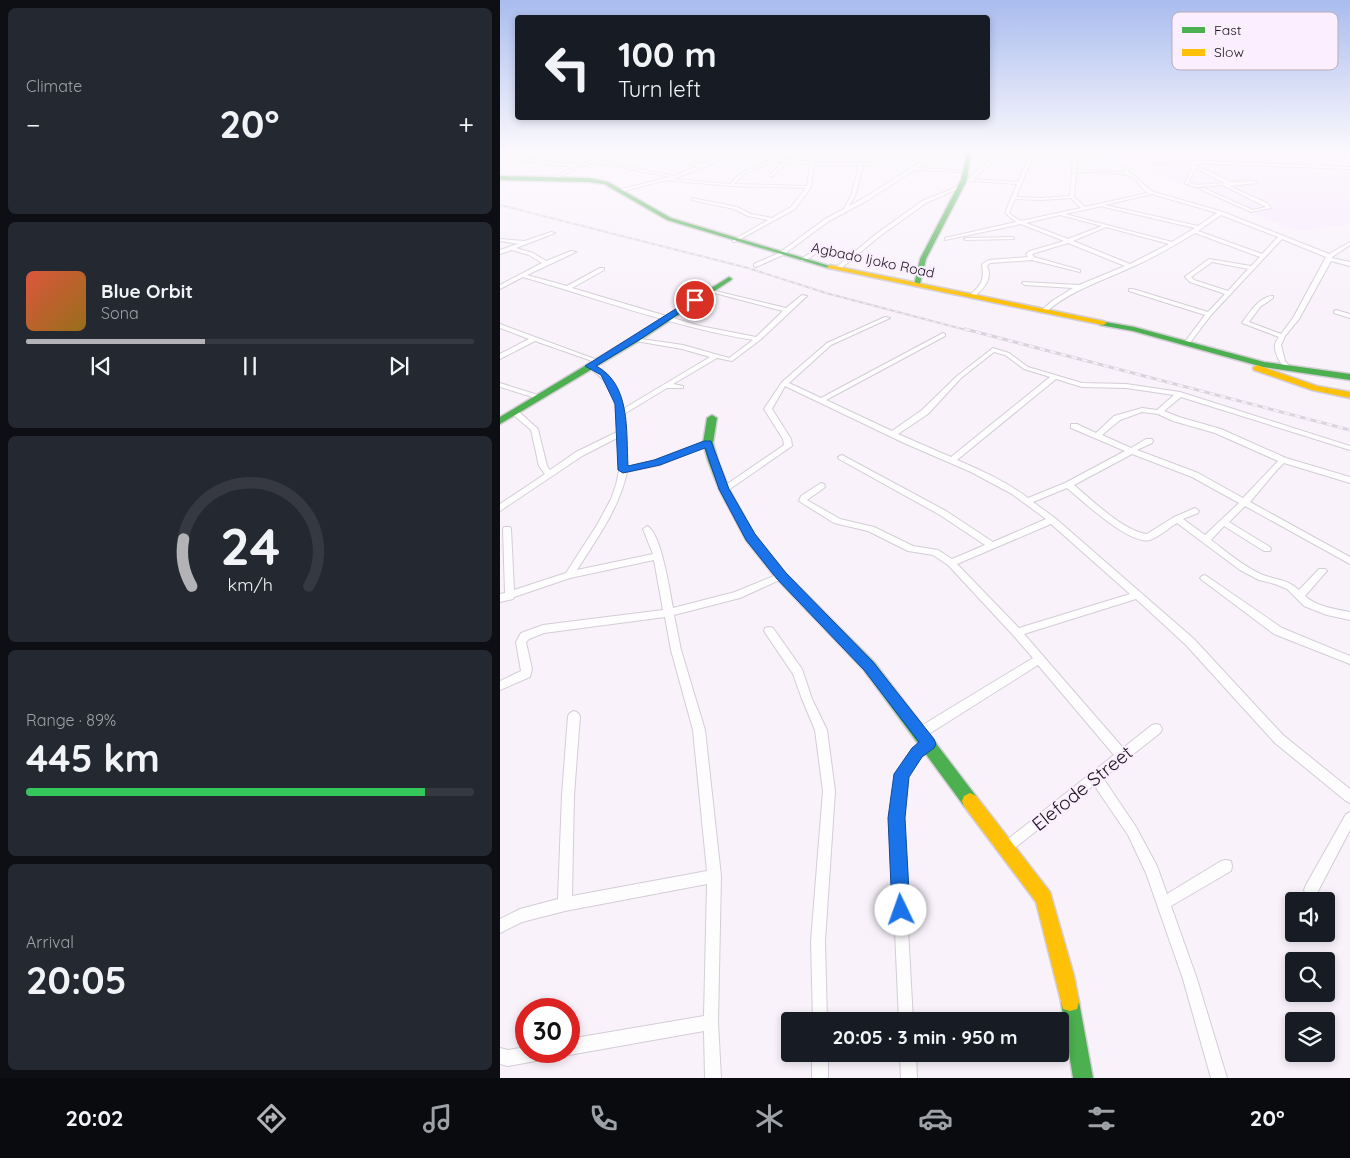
<!DOCTYPE html>
<html lang="en">
<head>
<meta charset="utf-8">
<style>
	body { margin:0; font-family:Quicksand,sans-serif; background:#242831; color:#f1f3f6; height:100vh; display:flex; flex-direction:column; font-size:19px; white-space:nowrap }
	* { box-sizing:border-box; margin:0 }
	p { font-size:16px; color:#9ea1a6 }
	.icon { flex:none; width:28px; height:28px; fill:none; stroke:currentColor; stroke-width:2; stroke-linecap:round; stroke-linejoin:round }
	.map { position:relative; flex:1; overflow:hidden }
	.side { display:flex; flex-direction:column; gap:8px; padding:8px; background:#0d0f14; width:500px }
	.side>* { flex:none }
	.guide { position:absolute; left:15px; top:15px; width:475px; height:105px; border-radius:5px; box-shadow:0 2px 8px #0003; background:#171b24; color:#f1f3f6; overflow:hidden }
	.controls { position:absolute; left:785px; top:892px; display:grid; gap:10px }
	.controls a { display:grid; place-items:center; width:50px; height:50px; border-radius:5px; background:#171b24; box-shadow:0 2px 8px #0003; font-size:25px }
	.speed { position:absolute; left:15px; top:998px; display:flex; gap:10px; font-size:25px; font-weight:700; text-align:center }
	.speed>* { display:grid; place-content:center; width:65px; height:65px; border-radius:50%; background:#171b24; box-shadow:0 2px 8px #0003; line-height:1 }
	.speed .limit { border:8px solid #d22; background:#fff; color:#111 }
	.pin { position:absolute; display:grid; place-items:center; width:42px; height:42px; color:#fff; margin:-21px; border:2px solid #fff; border-radius:50%; box-shadow:0 1px 5px #0007 }
	.me { position:absolute; width:55px; margin:-28px; rotate:357deg; stroke-linejoin:round; filter:drop-shadow(0 0 4px #0008) }
	.turn { display:flex; align-items:center; gap:18px; height:105px; padding:0 20px; font-size:22px }
	.turn .icon { width:65px; height:65px; stroke-width:2.5 }
	.turn b { display:block; font-size:35px; line-height:42px }
	.big { font-size:38px; font-weight:700; line-height:1.1 }
	.side .tile { flex:1; display:flex; flex-direction:column; justify-content:center; gap:8px; min-width:0; padding:0 18px; border-radius:8px; background:#242831 }
	.side .dial { align-items:center; gap:0 }
	.dial svg { height:130px; overflow:visible; fill:none; stroke:#363941; stroke-width:7; stroke-linecap:round; text-anchor:middle }
	.dial text { fill:#f1f3f6; stroke:none }
	.song { display:flex; align-items:center; gap:15px }
	.cover { width:60px; height:60px; border-radius:8px; background:linear-gradient(135deg,hsl(10 70% 55%),hsl(40 70% 35%)) }
	.played { height:5px; border-radius:2px; background:linear-gradient(90deg,#b3b2b7 40%,#363941 40%) }
	.keys { display:flex; justify-content:space-around; direction:ltr }
	.heat { display:flex; justify-content:space-between; align-items:center; font-size:28px; direction:ltr }
	.charge { height:8px; border-radius:4px; background:linear-gradient(90deg,#34c759 89%,#363941 0) }
	.trip { position:absolute; left:281px; top:1012px; width:288px; height:50px; border-radius:5px; background:#171b24; box-shadow:0 2px 8px #0003; font-weight:700; line-height:50px; text-align:center }
	.menu { display:flex; height:80px; justify-content:space-around; align-items:center; background:#090b0e; color:#9ea1a6 }
	.menu .icon { width:35px; height:35px }
	.menu .on { color:#b3b2b7 }
	.menu b { font-size:22px; color:#f1f3f6 }
	main { display:flex; flex:1; min-height:0 }
	.map>svg:first-child { display:block }
</style>
</head>
<body>
<main>
<section class="side">
<div class="tile"><p>Climate</p>
<div class="heat"><a>−</a><b class="big">20°</b><a>+</a></div>
</div>
<div class="tile">
<div class="song"><i class="cover"></i><div><b>Blue Orbit</b><p>Sona</p></div></div>
<div class="played"></div>
<div class="keys"><svg class="icon" aria-label="previous" viewBox="0 0 24 24"><path d="M18 5L8 12l10 7zM5 5v14"/></svg><svg class="icon" aria-label="pause" viewBox="0 0 24 24"><path d="M8 5v14M16 5v14"/></svg><svg class="icon" aria-label="next" viewBox="0 0 24 24"><path d="M6 5l10 7-10 7zM19 5v14"/></svg></div>
</div>
<div class="tile dial"><svg viewBox="0 0 100 80">
<path d="M14 69A42 42 0 1 1 86 69"/>
<path d="M14 69A42 42 0 0 1 9 40" stroke="#b3b2b7"/>
<text x="50" y="56" font-size="32" font-weight="700">24</text>
<text x="50" y="72" font-size="11">km/h</text>
</svg></div>
<div class="tile"><p>Range · 89%</p><b class="big">445 km</b><div class="charge"></div></div>
<div class="tile"><p>Arrival</p><b class="big">20:05</b></div>
</section>
<div class="map">
<svg width="850" height="1078" viewBox="0 0 850 1078">
	<rect width="100%" height="100%" fill="#f9f2fb"/>
	<polygon fill="#f7eafd" points="600,152 850,152 850,224 798,231"/>
	<g fill="none" stroke-linecap="round" stroke-linejoin="round">
		<defs>
			<g id="street">
				<path d="M0,152L18,158L78,165L118,152H124L99,161L174,176L198,166L159,152H165L202,164L227,154L223,152H229L233,154L204,167L173,179L230,184C243,167 256,168 273,159C278,157 281,152 287,152L279,159L311,162L316,152H320L314,163H366L372,158H374L368,165H363L355,196L349,206L364,198L436,152H441L417,168L468,171L466,172L414,170L368,200L329,221L283,255L256,267L254,266V264L279,253L325,219L344,209L351,196L359,165H314L311,187L295,209L235,242H233V240L268,220L248,216L234,209L192,200V198L237,207L251,214L272,218L291,207L306,188L231,186L166,180L120,192L118,190L170,177L94,162L79,167L51,181L50,179L74,167L17,160L0,153ZM275,161L284,162L270,174V176H272L288,162L310,164L307,186L234,184L245,173Z"/>
				<path d="M499,152H503L473,179L518,182L529,156L533,152H537L533,156L516,197L541,198L570,196L573,157L565,152H570L577,156L576,170L625,172L623,166L626,165L629,172C639,178 643,186 654,192L723,212L829,254L850,242V245L832,257V258L850,262V266L831,261L799,319L785,336L781,345L785,361L789,366L786,368C780,364 774,353 775,345C775,342 777,340 779,337L742,323C749,313 760,296 773,296V298L760,307L749,322L781,334L793,318L826,257L782,239L711,315L689,344L687,345L684,343L705,315L629,291V289H633L708,312L725,294L690,282L685,277L686,276L709,259L751,266L760,257L695,233C675,245 653,258 632,267C602,281 572,290 547,311H543V309L552,301L573,288L525,285L522,283L523,282L579,285L625,266L568,243L532,254L534,257L580,270V272L532,260L490,263L487,266C493,279 484,288 474,297H470V295C483,283 484,280 482,264L489,260L528,257L526,254L530,251L564,241L521,224L445,240V238L516,222L505,213L517,184L462,180L469,179L476,171ZM576,172C591,173 623,170 635,179C640,183 639,187 648,193L585,207L574,197ZM652,194L717,213L698,226L605,205ZM571,198L581,208L521,221L517,219L509,213L515,199L541,200ZM602,206L604,207L695,228L672,242L565,214ZM560,215L602,226L568,239L526,223ZM721,215L778,237L762,254L698,231ZM606,227L669,244L630,264L573,241ZM712,262L748,269L728,291L694,280L691,277Z"/>
				<path d="M703,161L850,167V169L695,163V165L731,182L757,181L756,183L729,186L767,203L771,208L751,212L700,189L703,188L753,210L766,207L723,185L695,187L685,183L692,169L691,163L657,164L655,163ZM696,168L725,183L696,185L688,182Z"/>
				<polygon points="459,186 462,187 426,203 380,236 339,270 334,269 376,234 422,201"/>
				<path d="M51,232L55,233L16,248L33,253L46,261L71,251L76,252L27,275L67,286L100,268H104V270L72,288L200,326L256,337L283,311L207,291V289L286,308L302,295L307,296L260,340L232,361L217,358L173,384L183,386V388H167L124,414L127,467L155,461L205,441H208L212,443L160,465L127,472C119,509 97,538 77,570L153,554L143,529L147,526C161,532 170,592 173,608L235,592L281,573L284,574L286,576L284,578L240,598L174,615L181,650L205,730L221,876L218,1022L221,1078H205L204,1031L69,1055L63,1051H69V1039L204,1016L207,884L65,911L22,922L0,933V919L20,909L58,899L62,795L68,716L70,713L74,711L78,713L80,716L74,795L72,896L207,871L193,730L171,650L165,617L44,633L29,639L26,642L32,669L30,677L0,690V681L21,671L16,642L21,633L43,625L163,610L154,560L70,578L14,597L13,599L0,602V594L5,593L3,529L4,527H10L11,529L14,590L66,573L97,525L111,499L116,485L120,466L117,438L82,456L0,511V504L45,474L39,466L31,430L10,412L14,410H17L38,429L47,466L50,470L76,452L117,432C116,401 115,384 87,367V365C107,364 120,392 123,409L210,357L182,349L136,341L134,340V338L183,345L229,358L253,340C174,327 99,299 23,277L0,289V285L42,263L29,255L12,250L0,254V250L18,244L0,241V239L25,241Z"/>
				<polygon points="512,237 514,238 514,239 466,240 464,239 466,238"/>
				<polygon points="316,249 319,251 318,252 305,261 301,261 301,259"/>
				<polygon points="836,310 850,314 850,318 834,313 834,311"/>
				<path d="M385,317L390,318L331,345L289,383L321,398L443,333L445,334V336L326,400L392,431L422,410L457,376L493,348L509,353L528,367L582,383L626,384L680,392L850,446V450L681,397L664,411L679,417L721,429L786,458L850,477V483L784,463L776,471L750,502L850,557V564L745,506L729,522L770,547L771,549L770,551H764L724,526L711,540C727,552 744,567 763,575C777,580 787,579 799,590L819,569H825L827,571L825,573L805,596C817,607 835,609 850,612V620L827,615L804,606L787,589L775,584L759,580L740,570L677,523C669,528 659,537 650,540C629,545 583,501 567,488L533,502L555,518L694,639L783,735L850,789V803L846,801L775,743L686,645L636,599L524,634L623,748L652,725L656,724L660,725L662,729L660,733L603,778L636,827L657,866L667,894L721,861L726,860L731,861L732,866L731,871L671,906L697,979L727,1078H711L683,979L646,873L628,835L594,785L511,851L507,853L503,851L501,847L503,843L614,755L538,665L424,737L420,738L416,737L414,733L416,729L533,658L513,635L448,565L433,555L408,551L368,531L334,523L299,501L301,496L321,483L324,484L325,486L324,488L307,500L340,519L374,527L413,546L438,550L452,559L485,545L440,515L339,459L338,457L342,455L446,511L493,542L546,519L512,494L471,472L404,443L285,386L272,409L291,439L292,446L227,491L224,492L220,489L284,445L283,439L264,409L282,382L327,343ZM494,352L505,355L524,369L550,377L451,457L398,434L428,414L461,378ZM556,379L582,387L626,388L674,395L657,410L642,408L614,416L596,433L577,424H571V428L625,451L565,483L528,498C507,482 481,470 457,460ZM642,412L658,414L673,421L715,433L778,461L743,498L698,473L637,450L652,443L653,441L652,439H646L631,448L602,435L620,420ZM632,454L692,477L739,503L705,535L683,519L698,513L699,511L695,508L674,517L647,534C623,531 592,500 574,485ZM551,524L630,594L519,628L457,564Z"/>
				<polygon points="0,324 100,361 97,363 95,362 35,341 0,359 0,354 29,339 0,328"/>
				<polygon points="0,383 41,396 42,397 39,399 0,387"/>
				<polygon points="705,575 782,628 850,656 850,664 774,634 702,580 700,578 702,576"/>
				<polygon points="269,627 273,628 302,669 312,699 327,730 335,791 325,941 327,1021 313,1021 311,941 323,791 315,730 302,699 293,674 264,631 265,628"/>
				<polygon points="429,739 433,740 435,744 433,748 421,757 408,776 402,818 413,1021 399,1021 390,818 398,770 413,749"/>
				<polygon points="850,812 850,830 816,895 811,897 806,895 804,890 806,885 846,814"/>
				<polygon points="26,1047 26,1051 55,1051 52,1056 47,1059 8,1066 0,1064 0,1048 8,1050"/>
				<rect x="312" y="1054" width="16" height="24"/>
				<polygon points="400,1054 416,1054 417,1078 401,1078"/>
			</g>
			<g id="fast">
				<polygon points="462,152 467,152 470,157 467,180 426,259 420,284 414,285 420,259 461,180 466,157"/>
				<polygon points="0,176 89,178 108,182 171,218 333,267 328,268 167,220 104,184 89,182 0,180"/>
				<polygon points="229,277 232,279 231,280 139,341 0,424 0,417 133,337"/>
				<polygon points="600,321 634,327 764,362 850,374 850,380 763,367 633,331 600,325"/>
				<polygon points="212,415 217,418 213,443 218,461 229,489 254,535 285,573 374,662 476,796 478,801 476,806 470,809 464,806 364,670 277,579 246,540 219,489 208,461 203,443 207,418"/>
				<polygon points="570,993 577,995 579,1002 593,1078 573,1078 561,1002 563,995"/>
			</g>
			<g id="slow">
				<polygon points="330,265 603,321 607,323 603,325 328,268 327,267"/>
				<polygon points="757,365 817,386 850,392 850,398 812,390 754,370 753,368"/>
				<polygon points="470,793 476,796 550,892 574,976 579,1002 577,1009 570,1011 563,1009 536,902 464,806 462,801 464,796"/>
			</g>
		</defs>
		<use href="#street" stroke="#d3cdd5" stroke-width="2"/>
		<use href="#fast" stroke="#d3cdd5" stroke-width="3"/>
		<use href="#slow" stroke="#d3cdd5" stroke-width="3"/>
		<use href="#street" fill="#fefdfe" fill-rule="evenodd"/>
		<use href="#fast" fill="#4caf50" fill-rule="evenodd"/>
		<use href="#slow" fill="#ffc107" fill-rule="evenodd"/>
		<defs>
			<polyline id="rail-far1" points="0,205 248,268 326,293 470,331"/>
			<polyline id="rail" points="465,329 850,430"/>
		</defs>
		<use href="#rail-far1" stroke="#d7d5d8" stroke-width="2"/>
		<use href="#rail" stroke="#d7d5d8" stroke-width="3"/>
		<use href="#rail-far1" stroke="#faeeff" stroke-width="1" stroke-dasharray="4" stroke-linecap="butt"/>
		<use href="#rail" stroke="#faeeff" stroke-width="2" stroke-dasharray="5.5" stroke-linecap="butt"/>
	</g>
	<linearGradient id="sky" x2="0" y2="1"><stop stop-color="#a9bcee"/><stop offset="0.5" stop-color="#fcf9fd"/><stop offset="1" stop-color="#fcf9fd" stop-opacity="0"/></linearGradient>
	<rect width="850" height="303" fill="url(#sky)"/>
	<path fill="#1a73e8" stroke="#114b97" d="M193,298L199,300L139,340L96,366C131,384 126,431 128,466L154,460L204,441H211L229,489L255,534L286,573L373,662L434,739L436,744L434,748L422,757L409,777L405,818L410,910L407,917L401,919L395,917L392,910L388,818L394,774L412,748L419,742L364,670L277,579L246,540L219,489L205,448L160,465L123,473L118,470L115,404L101,375L85,366Z"/>
	<g text-anchor="middle" dominant-baseline="central" stroke-width="4.5" stroke-linejoin="round" paint-order="stroke">
		<g font-size="14" fill="#1a151c" stroke="#faeeff">
			<text transform="translate(373 260) rotate(12)">Agbado Ijoko Road</text>
		</g>
		<g font-size="19" fill="#1a151c" stroke="#faeeff">
			<text transform="translate(582 788) rotate(-39)">Elefode Street</text>
		</g>
	</g>
	<rect x="672" y="12" width="166" height="58" rx="8" fill="#faeeff" stroke="#b7adbb" stroke-width="1"/>
	<rect x="682" y="27" width="23" height="6" fill="#4caf50"/>
	<rect x="682" y="49" width="23" height="7" fill="#ffc107"/>
	<g font-size="14" fill="#1a151c">
		<text x="714" y="35">Fast</text>
		<text x="714" y="57">Slow</text>
	</g>
</svg>
<div class="controls">
<a><svg class="icon" aria-label="sound" viewBox="0 0 24 24"><path d="M4 9h4l5-4v14l-5-4H4zM17 9q2 3 0 6"/></svg></a>
<a><svg class="icon" aria-label="search" viewBox="0 0 24 24"><circle cx="10" cy="10" r="6"/><path d="M15 15l6 6"/></svg></a>
<a><svg class="icon" aria-label="layers" viewBox="0 0 24 24"><path d="M12 4l9 5-9 5-9-5zM3 14l9 5 9-5"/></svg></a>
</div>
<div class="speed"><div class="limit">30</div></div>
<div class="pin" style="left:195px;top:300px;background:#d93025"><svg class="icon" aria-label="arrive" viewBox="0 0 24 24"><path d="M6 21V4h12l-3 4 3 4H6"/></svg></div>
<svg class="me" style="left:401px;top:910px" viewBox="-20 -20 40 40"><circle r="19" fill="#fff"/><path d="M0-13L10 11 0 6-10 11z" fill="#1a73e8"/></svg>
<div class="trip">20:05 · 3 min · 950 m</div>
<div class="guide">
<div class="turn"><svg class="icon" aria-label="left" viewBox="0 0 24 24"><path d="M17 20v-9H6M10 6l-5 5 5 5"/></svg><div><b>100 m</b>Turn left</div></div>
</div>
</div>
</main>
<nav class="menu">
<b>20:02</b>
<svg class="icon on" aria-label="directions" viewBox="0 0 24 24"><path d="M12 3l9 9-9 9-9-9zM9 14v-3h6M13 9l2 2-2 2"/></svg>
<svg class="icon" aria-label="music" viewBox="0 0 24 24"><path d="M9 18V5l10-2v13"/><circle cx="6" cy="18" r="3"/><circle cx="16" cy="16" r="3"/></svg>
<svg class="icon" aria-label="phone" viewBox="0 0 24 24"><path d="M5 4h4l2 5-3 2q2 4 5 5l2-3 5 2v4C11 20 4 13 5 4z"/></svg>
<svg class="icon" aria-label="climate" viewBox="0 0 24 24"><path d="M12 3v18M4 7l16 10M4 17L20 7"/></svg>
<svg class="icon" aria-label="car" viewBox="0 0 24 24"><path d="M5 17H2v-5l4-1 3-4h7l3 4 3 1v5h-3M9 17h6M6 11h13"/><circle cx="7" cy="17" r="2"/><circle cx="17" cy="17" r="2"/></svg>
<svg class="icon" aria-label="filters" viewBox="0 0 24 24"><path d="M4 7h16M4 17h16"/><circle cx="9" cy="7" r="2"/><circle cx="15" cy="17" r="2"/></svg>
<b>20°</b>
</nav>
</body>
</html>
